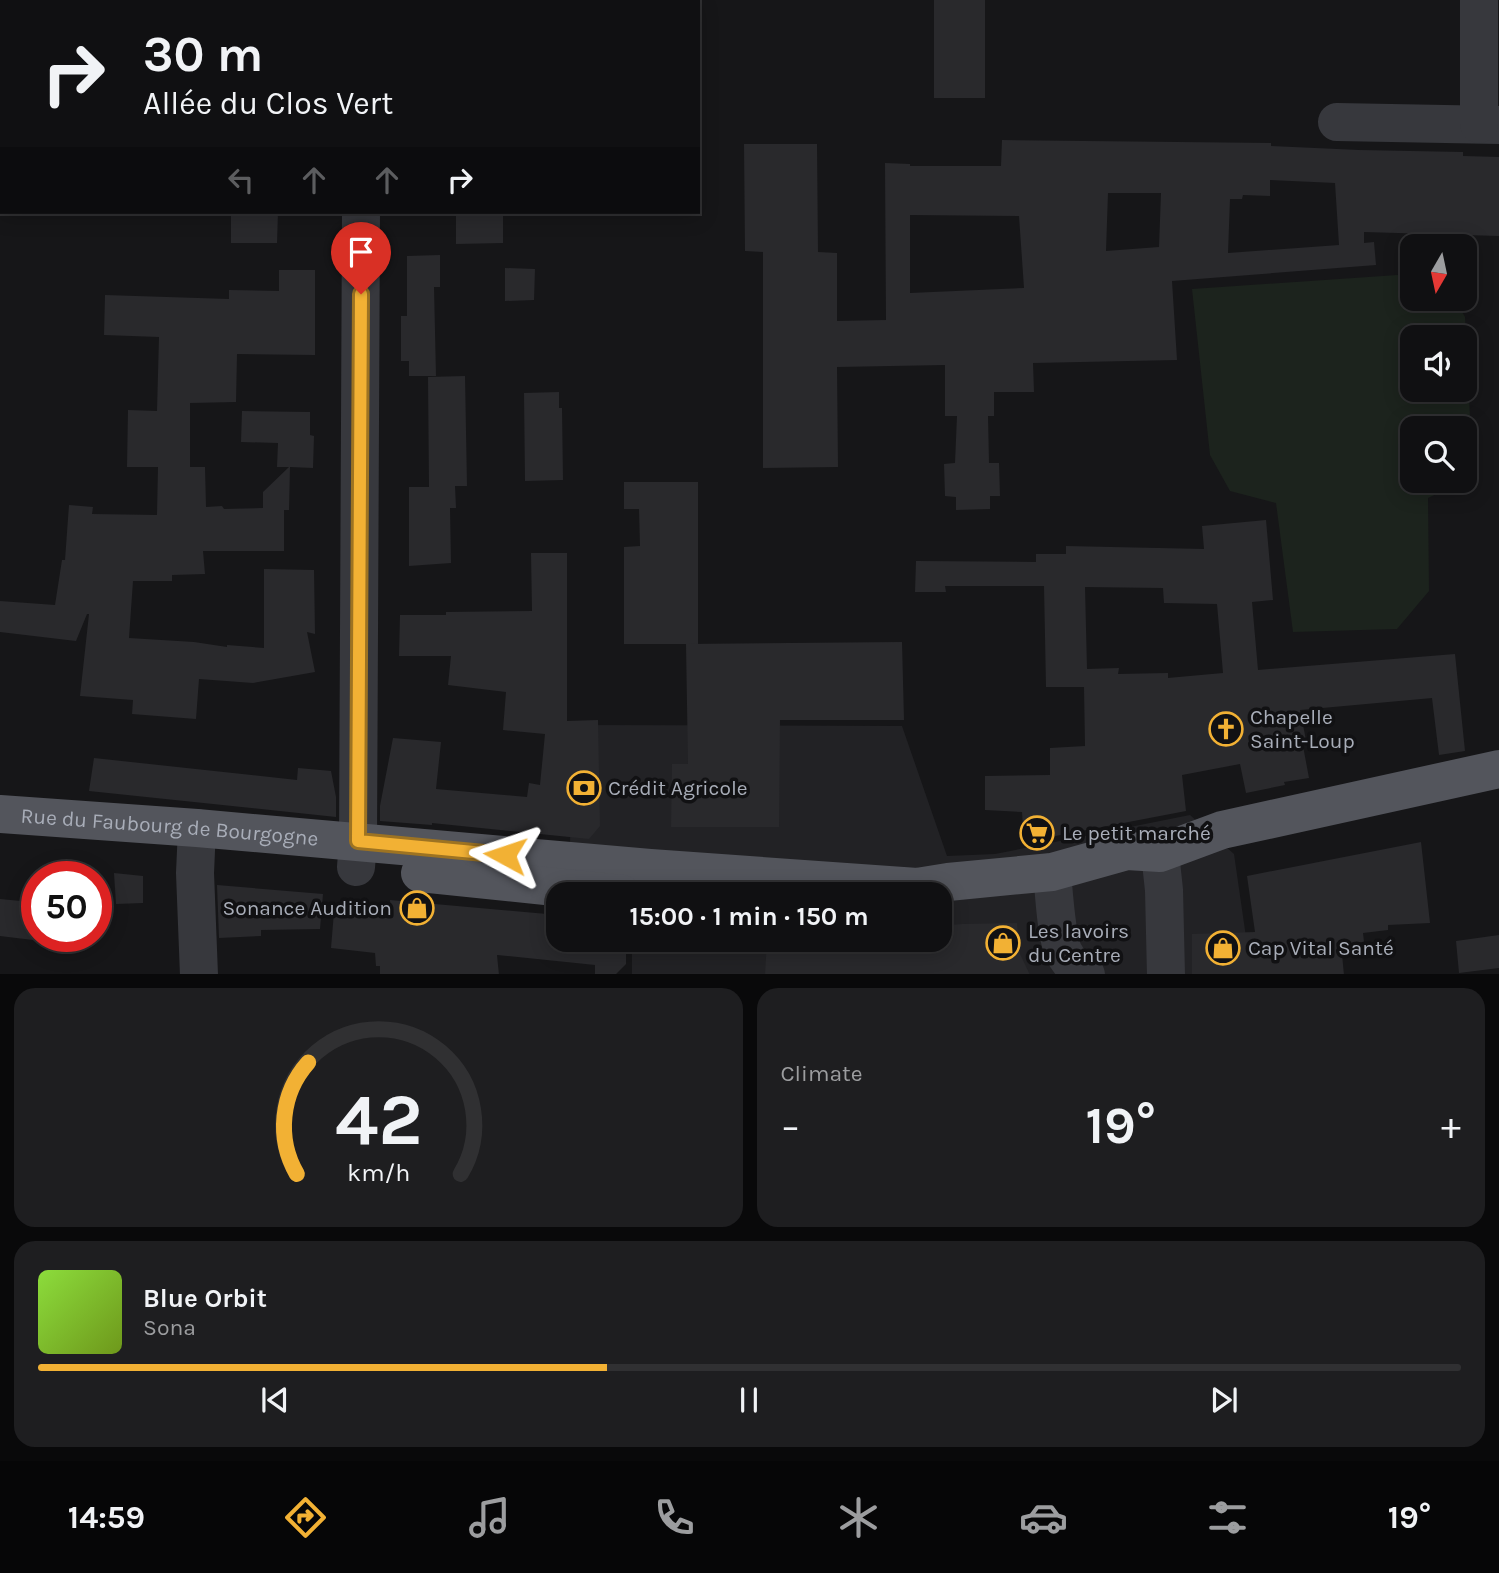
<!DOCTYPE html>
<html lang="en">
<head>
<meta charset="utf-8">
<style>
	body { margin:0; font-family:Karla,sans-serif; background:#1e1e20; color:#f1f3f6; height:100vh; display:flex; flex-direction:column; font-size:26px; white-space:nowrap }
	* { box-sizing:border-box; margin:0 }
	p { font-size:23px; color:#9c9d9f }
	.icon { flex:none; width:38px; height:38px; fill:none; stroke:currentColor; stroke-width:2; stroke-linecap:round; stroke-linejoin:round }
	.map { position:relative; height:974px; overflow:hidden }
	.details { display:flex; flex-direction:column; gap:14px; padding:14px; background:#09090a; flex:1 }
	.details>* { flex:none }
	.guide { position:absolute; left:0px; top:0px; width:700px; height:214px; box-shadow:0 4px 18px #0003,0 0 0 2px #303032; background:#101012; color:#f1f3f6; overflow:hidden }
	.needle { width:46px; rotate:189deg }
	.tools { position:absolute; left:1400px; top:234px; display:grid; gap:14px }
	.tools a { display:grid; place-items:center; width:77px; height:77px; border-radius:14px; background:#101012; box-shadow:0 4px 18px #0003,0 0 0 2px #303032; font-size:35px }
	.speed { position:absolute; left:21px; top:861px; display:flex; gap:14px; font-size:35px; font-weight:700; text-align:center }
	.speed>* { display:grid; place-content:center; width:91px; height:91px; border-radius:50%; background:#101012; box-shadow:0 4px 18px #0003,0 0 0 2px #303032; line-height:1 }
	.speed .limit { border:10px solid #d22; background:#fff; color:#111 }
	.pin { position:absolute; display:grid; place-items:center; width:60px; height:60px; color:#fff; margin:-72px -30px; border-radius:50% 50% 50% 0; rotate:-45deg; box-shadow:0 0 7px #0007 }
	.pin .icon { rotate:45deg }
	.me { position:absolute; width:77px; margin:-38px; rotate:275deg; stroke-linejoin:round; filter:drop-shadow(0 0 5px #0008) }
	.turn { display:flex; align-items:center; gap:24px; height:147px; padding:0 28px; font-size:32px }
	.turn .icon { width:91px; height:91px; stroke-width:2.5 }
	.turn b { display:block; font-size:49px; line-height:60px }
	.lanes { display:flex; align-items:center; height:66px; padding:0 28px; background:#0003; justify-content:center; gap:35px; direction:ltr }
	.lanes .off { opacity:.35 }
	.big { font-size:52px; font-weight:700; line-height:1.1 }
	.details .tile { flex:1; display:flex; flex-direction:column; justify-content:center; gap:10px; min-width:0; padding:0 24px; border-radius:21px; background:#1e1e20 }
	.details .dial { align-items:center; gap:0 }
	.dial svg { height:182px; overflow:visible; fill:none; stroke:#303032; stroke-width:7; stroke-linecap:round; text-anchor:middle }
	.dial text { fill:#f1f3f6; stroke:none }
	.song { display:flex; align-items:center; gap:21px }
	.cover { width:84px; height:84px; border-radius:10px; background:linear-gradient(135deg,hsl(90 70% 55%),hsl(80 70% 35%)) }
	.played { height:7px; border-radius:4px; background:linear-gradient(90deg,#f2b134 40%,#303032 40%) }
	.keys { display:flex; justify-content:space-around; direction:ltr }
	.heat { display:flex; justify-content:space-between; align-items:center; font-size:38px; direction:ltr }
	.details .tiles { flex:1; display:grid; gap:14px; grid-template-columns:1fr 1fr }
	.tile:last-child { grid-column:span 2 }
	.trip { position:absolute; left:546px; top:882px; width:406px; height:70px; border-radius:21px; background:#101012; box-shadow:0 4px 18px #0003,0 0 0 2px #303032; font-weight:700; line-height:70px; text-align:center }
	.menu { display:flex; height:112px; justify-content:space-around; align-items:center; background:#060607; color:#9c9d9f }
	.menu .icon { width:49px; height:49px }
	.menu .active { color:#f2b134 }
	.menu b { font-size:32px; color:#f1f3f6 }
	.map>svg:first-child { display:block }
</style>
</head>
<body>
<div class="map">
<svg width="1499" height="975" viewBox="0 0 1499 975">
	<rect width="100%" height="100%" fill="#161618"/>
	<g fill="#222225">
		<polygon points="572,725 902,726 947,856 995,854 1190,815 1234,854 1247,944 1198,974 995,974 879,944 879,940 940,940 940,894 612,894 570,848"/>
		<polygon points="632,940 771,940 772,974 632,974"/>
	</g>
	<path fill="#1c231d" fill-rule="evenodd" d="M1412,274V299H1455L1465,317L1473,477L1465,480V429H1412V481H1463L1428,498L1429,591L1397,629L1293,632L1276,503L1230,491L1210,455L1192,289ZM1412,338H1465V390H1412Z"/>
	<g fill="#29292c" fill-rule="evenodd">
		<rect x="934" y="0" width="51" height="98"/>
		<path d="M1002,140L1271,143V146L1359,150L1463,152V156L1499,157V236L1364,232V243L1374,242L1376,265L1172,281L1177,360L1033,363L1034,392H994V416H988L989,463H999L1000,496H990V509L956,510V497L945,496L944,464L955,463L957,416H945V365L837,367L838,467L763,468V252L745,251L744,144H817L818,252L837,253V321L886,320L885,163L910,164V166H1001ZM1270,180L1335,183L1339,245L1228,253L1230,199H1242L1243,195L1270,196ZM1108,193H1161L1159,247L1106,251ZM910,215L1019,216L1024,288L910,293Z"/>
		<polygon points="231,212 278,212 277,243 231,243"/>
		<polygon points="456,212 503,212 503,243 456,244"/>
		<polygon points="440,255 440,287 434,287 436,376 409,376 409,361 401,361 401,316 407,316 407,256"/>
		<polygon points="505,268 535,269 534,300 505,301"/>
		<polygon points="279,270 315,270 315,355 237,354 236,402 190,403 190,467 205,467 206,507 222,506 224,509 263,508 263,492 289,467 277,467 278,443 241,442 242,411 310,412 310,435 314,436 313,468 290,467 289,510 284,510 284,551 203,551 205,574 172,575 172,581 133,581 129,638 194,642 227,647 227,645 264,648 264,569 314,570 315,634 307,632 315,672 253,683 199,679 196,719 132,714 133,700 80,696 89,614 87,614 76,641 0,632 0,601 55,605 62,560 65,560 69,505 93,507 92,514 157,515 158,467 127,467 128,410 157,411 159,337 104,335 105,295 229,299 229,290 279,291"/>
		<polygon points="465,376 467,486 455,486 456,508 450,508 451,563 409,566 409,487 429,487 428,377"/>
		<polygon points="559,392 559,408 562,408 563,480 525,481 524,393"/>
		<polygon points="624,482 698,482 698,644 624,644 624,547 640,546 639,509 624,509"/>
		<path d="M1266,520L1273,600L1252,602L1258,670L1455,654L1465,751L1439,755L1432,698L1300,710L1307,745L1303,746L1309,778L1284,782L1285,785L1246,793L1240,764L1182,775L1186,811L1024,842L1022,812L985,810V776L1050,775V748L1085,746L1084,687H1046L1044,586H945L946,592H915L916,561L1036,562V554H1066V546L1204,549L1202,526ZM1085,587L1163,588L1164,603L1217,604L1223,673L1168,678V673L1118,674L1119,668L1087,669Z"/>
		<polygon points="531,553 567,553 567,721 598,720 600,826 589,839 432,823 432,825 380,821 380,806 393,738 441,742 436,789 527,797 529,783 540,785 545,734 503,730 506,692 448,685 451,656 399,656 400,615 446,615 446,612 532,611"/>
		<polygon points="902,642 904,720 780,720 779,827 671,827 672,764 688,764 686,644"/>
		<polygon points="94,758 297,780 298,768 331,771 336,797 336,817 89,791"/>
		<polygon points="1421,842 1430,923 1388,925 1388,930 1363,933 1364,942 1341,944 1344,975 1192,975 1192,934 1255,932 1247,876"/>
		<polygon points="114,873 143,876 143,903 116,904"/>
		<polygon points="217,885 323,894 320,929 261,930 261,936 219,938"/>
		<polygon points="0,899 31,902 33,940 0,936"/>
		<polygon points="390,900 558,915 558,940 626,940 626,964 615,975 595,975 595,965 497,955 499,975 380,975 380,966 376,966 375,953 331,948 334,912 391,918"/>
		<polygon points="1017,923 1020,954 1030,975 765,975 767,940 940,940 940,926 962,924"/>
		<polygon points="1499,935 1499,968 1459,973 1456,941"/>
	</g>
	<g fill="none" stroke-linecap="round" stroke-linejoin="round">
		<g stroke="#37383d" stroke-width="38">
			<polyline points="362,2 362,0"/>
			<polyline points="1337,122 1499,125"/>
			<polyline points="1479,124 1479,0"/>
			<polyline points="197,828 195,873 199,975"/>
			<polyline points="1160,853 1164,890 1166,975"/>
			<polyline points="356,867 358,841 361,212"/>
			<path d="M1052,872C1054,893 1056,933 1063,951C1068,961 1076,970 1086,975"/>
		</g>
		<g stroke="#53555c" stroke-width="38">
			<path id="s1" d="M0,814L197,828L650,868L917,887L948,882L1052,872L1127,851L1160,853L1222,830L1499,769"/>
			<polyline points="420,873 622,894"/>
		</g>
	</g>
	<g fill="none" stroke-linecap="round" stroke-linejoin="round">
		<defs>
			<polyline id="route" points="361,294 358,841 505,855"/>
		</defs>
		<use href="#route" stroke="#9d7322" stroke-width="18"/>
		<use href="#route" stroke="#f2b134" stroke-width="12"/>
	</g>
	<defs>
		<symbol id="church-ring" viewBox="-11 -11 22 22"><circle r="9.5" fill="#111113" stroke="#f2b134" stroke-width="1.5"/><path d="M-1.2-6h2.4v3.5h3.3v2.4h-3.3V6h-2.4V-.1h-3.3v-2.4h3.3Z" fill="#f2b134"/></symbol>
		<symbol id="bank-ring" viewBox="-11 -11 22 22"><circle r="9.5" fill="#111113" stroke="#f2b134" stroke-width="1.5"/><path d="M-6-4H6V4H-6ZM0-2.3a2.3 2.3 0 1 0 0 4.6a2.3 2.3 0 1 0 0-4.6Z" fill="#f2b134"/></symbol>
		<symbol id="supermarket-ring" viewBox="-11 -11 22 22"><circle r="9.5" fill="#111113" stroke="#f2b134" stroke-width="1.5"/><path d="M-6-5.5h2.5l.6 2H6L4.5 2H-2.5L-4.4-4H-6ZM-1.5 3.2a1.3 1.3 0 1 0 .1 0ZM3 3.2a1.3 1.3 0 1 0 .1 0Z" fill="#f2b134"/></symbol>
		<symbol id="shop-ring" viewBox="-11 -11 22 22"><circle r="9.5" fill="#111113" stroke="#f2b134" stroke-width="1.5"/><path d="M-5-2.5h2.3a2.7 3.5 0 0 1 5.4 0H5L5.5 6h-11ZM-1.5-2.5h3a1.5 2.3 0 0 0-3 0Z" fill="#f2b134"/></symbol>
	</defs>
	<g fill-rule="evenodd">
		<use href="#church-ring" x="1207" y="710" width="38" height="38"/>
		<use href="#bank-ring" x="565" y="769" width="38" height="38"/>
		<use href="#supermarket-ring" x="1018" y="814" width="38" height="38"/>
		<use href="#shop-ring" x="398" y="889" width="38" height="38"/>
		<use href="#shop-ring" x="984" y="924" width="38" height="38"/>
		<use href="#shop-ring" x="1204" y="929" width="38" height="38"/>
	</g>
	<g text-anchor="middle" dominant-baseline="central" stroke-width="7" stroke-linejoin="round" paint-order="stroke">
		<g font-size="21" fill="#a8adb8" stroke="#111113" text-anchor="start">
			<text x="1250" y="717">Chapelle<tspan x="1250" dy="24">Saint-Loup</tspan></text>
			<text x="608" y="788">Crédit Agricole</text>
			<text x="1062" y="833">Le petit marché</text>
			<text x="392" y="908" text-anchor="end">Sonance Audition</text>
			<text x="1028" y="931">Les lavoirs<tspan x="1028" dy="24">du Centre</tspan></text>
			<text x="1248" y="948">Cap Vital Santé</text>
		</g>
		<g font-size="21" fill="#a8adb8" stroke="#111113">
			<text stroke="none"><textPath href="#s1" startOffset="170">Rue du Faubourg de Bourgogne</textPath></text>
		</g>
	</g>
</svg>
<div class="tools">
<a><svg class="needle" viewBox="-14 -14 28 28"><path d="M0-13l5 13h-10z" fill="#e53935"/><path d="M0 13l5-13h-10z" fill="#9c9d9f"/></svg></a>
<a><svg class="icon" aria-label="sound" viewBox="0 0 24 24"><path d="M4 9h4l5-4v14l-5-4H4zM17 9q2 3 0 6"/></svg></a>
<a><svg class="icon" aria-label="search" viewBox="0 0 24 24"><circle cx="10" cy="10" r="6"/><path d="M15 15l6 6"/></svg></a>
</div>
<div class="speed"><div class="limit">50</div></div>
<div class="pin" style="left:361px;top:294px;background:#d93025"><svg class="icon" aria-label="arrive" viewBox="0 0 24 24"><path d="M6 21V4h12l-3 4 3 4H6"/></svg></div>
<svg class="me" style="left:505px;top:855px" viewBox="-20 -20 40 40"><path d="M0-17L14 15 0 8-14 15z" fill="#f2b134" stroke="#fff" stroke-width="4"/></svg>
<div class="trip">15:00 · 1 min · 150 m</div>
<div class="guide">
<div class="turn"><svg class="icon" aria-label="right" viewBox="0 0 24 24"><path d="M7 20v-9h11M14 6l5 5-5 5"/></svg><div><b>30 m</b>Allée du Clos Vert</div></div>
<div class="lanes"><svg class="icon off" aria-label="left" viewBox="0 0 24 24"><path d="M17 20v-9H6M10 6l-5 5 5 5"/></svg><svg class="icon off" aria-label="ahead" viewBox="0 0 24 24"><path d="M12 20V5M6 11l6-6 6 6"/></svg><svg class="icon off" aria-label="ahead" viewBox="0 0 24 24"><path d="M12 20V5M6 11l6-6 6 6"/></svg><svg class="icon" aria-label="right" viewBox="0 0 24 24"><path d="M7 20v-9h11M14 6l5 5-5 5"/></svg></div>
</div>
</div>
<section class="details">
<div class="tiles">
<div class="tile dial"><svg viewBox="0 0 100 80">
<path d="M14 69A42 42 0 1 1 86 69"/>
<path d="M14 69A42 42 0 0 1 19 20" stroke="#f2b134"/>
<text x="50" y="56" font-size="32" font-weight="700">42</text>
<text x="50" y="72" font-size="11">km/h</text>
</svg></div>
<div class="tile"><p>Climate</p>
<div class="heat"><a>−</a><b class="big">19°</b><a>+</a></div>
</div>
<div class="tile">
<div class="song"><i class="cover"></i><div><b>Blue Orbit</b><p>Sona</p></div></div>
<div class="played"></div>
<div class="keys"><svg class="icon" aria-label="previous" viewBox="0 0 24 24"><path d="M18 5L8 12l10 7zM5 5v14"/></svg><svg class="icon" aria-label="pause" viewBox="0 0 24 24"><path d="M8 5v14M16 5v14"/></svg><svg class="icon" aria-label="next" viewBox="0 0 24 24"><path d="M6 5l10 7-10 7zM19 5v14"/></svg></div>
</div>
</div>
</section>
<nav class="menu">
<b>14:59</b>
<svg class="icon active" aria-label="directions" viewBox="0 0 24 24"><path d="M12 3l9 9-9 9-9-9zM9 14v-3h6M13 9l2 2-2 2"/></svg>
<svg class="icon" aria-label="music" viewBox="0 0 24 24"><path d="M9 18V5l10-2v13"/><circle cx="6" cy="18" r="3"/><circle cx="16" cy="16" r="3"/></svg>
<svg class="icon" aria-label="phone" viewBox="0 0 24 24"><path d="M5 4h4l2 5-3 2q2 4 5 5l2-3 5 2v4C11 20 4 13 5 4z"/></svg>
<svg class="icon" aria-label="climate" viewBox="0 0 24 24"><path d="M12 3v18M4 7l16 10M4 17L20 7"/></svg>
<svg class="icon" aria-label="car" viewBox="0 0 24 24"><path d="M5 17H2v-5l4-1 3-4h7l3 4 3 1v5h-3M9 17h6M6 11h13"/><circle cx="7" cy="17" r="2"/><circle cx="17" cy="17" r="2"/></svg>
<svg class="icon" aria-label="filters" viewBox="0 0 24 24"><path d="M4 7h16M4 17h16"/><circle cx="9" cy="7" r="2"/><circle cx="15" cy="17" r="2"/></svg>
<b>19°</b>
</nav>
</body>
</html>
